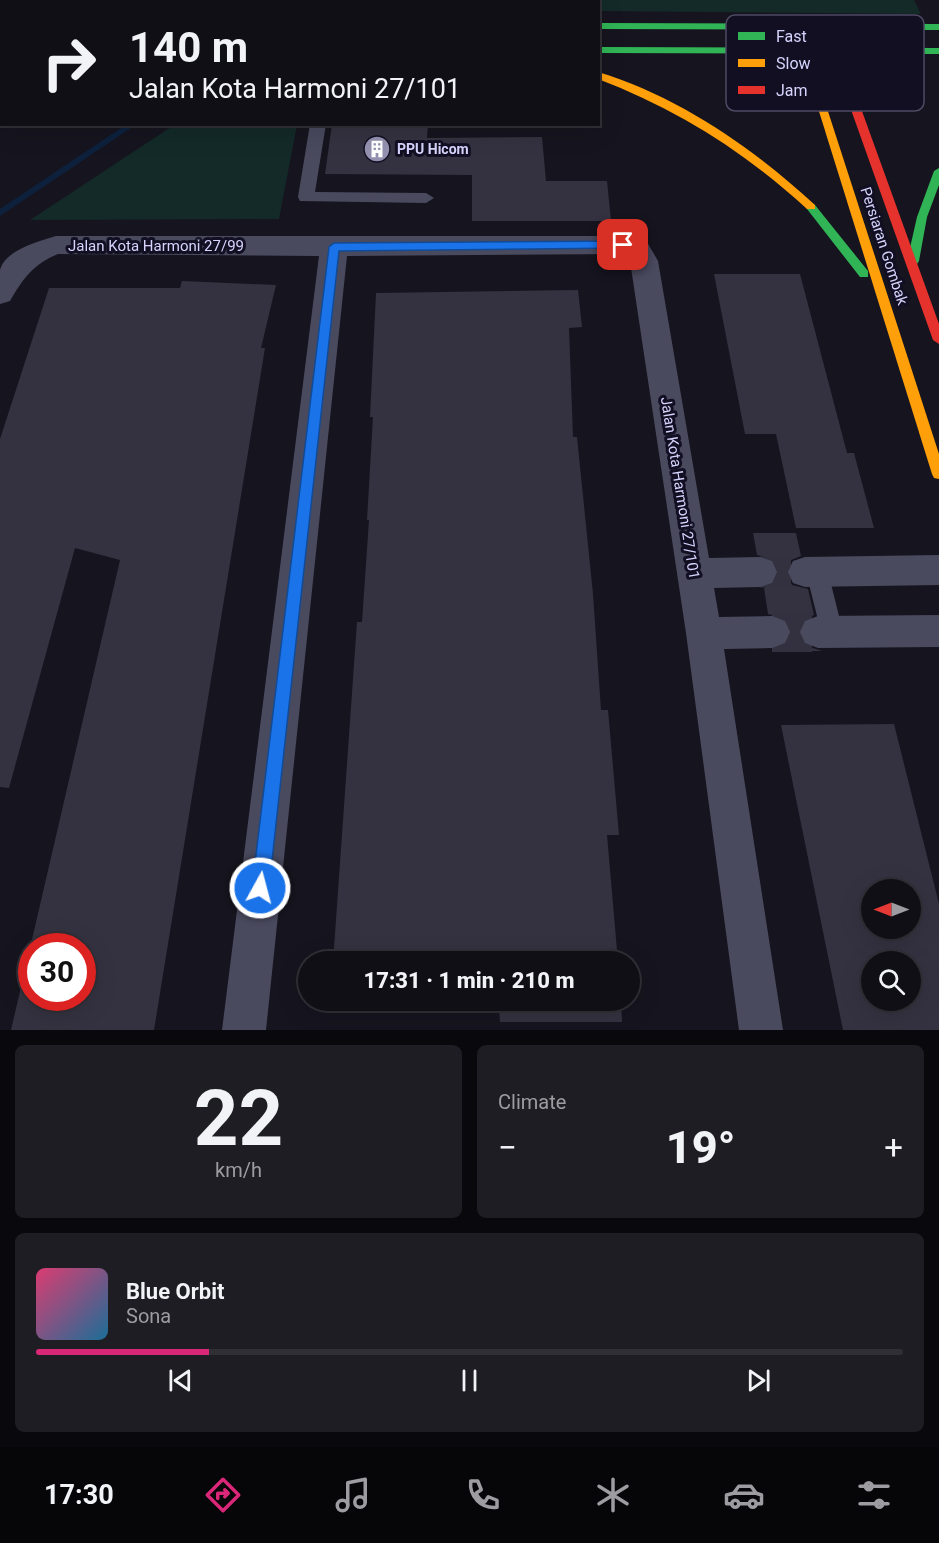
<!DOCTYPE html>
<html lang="en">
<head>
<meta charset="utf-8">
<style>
	body { margin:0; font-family:Roboto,sans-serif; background:#1e1d23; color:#f1f3f6; height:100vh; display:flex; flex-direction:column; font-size:22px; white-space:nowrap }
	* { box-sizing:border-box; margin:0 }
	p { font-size:20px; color:#9c9ca1 }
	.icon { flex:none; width:33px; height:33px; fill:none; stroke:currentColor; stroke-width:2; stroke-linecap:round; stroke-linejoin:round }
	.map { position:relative; height:1030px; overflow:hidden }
	.panel { display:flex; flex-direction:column; gap:15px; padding:15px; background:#09080c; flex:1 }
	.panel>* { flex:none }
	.banner { position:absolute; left:0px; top:0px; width:600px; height:126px; box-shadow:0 6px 24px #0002,0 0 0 2px #302f35; background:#100f16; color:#f1f3f6; overflow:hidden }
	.needle { width:39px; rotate:270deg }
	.controls { position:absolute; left:861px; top:879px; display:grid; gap:12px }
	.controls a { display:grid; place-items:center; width:60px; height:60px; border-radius:50%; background:#100f16; box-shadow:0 6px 24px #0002,0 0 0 2px #302f35; font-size:30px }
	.speed { position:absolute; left:18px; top:933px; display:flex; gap:12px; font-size:30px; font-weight:700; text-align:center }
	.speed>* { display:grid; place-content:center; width:78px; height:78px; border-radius:50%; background:#100f16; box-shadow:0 6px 24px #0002,0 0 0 2px #302f35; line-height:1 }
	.speed .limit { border:9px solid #d22; background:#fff; color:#111 }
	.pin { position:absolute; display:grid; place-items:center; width:51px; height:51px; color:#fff; margin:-26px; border-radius:12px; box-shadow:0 3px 9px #0006 }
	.me { position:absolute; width:66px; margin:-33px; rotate:7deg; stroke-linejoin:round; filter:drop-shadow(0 0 4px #0008) }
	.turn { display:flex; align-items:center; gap:21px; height:126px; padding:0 30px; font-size:27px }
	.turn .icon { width:78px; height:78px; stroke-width:2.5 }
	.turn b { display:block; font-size:42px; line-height:51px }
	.big { font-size:45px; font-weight:800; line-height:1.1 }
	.panel .tile { flex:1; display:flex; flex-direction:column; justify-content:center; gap:9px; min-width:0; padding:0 21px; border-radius:9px; background:#1e1d23 }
	.panel .dial { align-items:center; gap:0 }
	.dial b { font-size:78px; line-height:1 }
	.song { display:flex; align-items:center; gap:18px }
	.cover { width:72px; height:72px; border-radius:9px; background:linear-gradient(135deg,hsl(340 70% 55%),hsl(200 70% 35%)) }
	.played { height:6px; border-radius:3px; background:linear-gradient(90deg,#db2777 20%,#302f35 20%) }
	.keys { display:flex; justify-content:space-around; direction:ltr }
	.heat { display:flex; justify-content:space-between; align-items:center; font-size:33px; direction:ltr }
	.panel .tiles { flex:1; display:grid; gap:15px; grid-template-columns:1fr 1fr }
	.tile:last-child { grid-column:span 2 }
	.trip { position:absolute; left:298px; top:951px; width:342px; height:60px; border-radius:30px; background:#100f16; box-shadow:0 6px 24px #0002,0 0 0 2px #302f35; font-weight:800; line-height:60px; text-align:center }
	.dock { display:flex; height:96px; justify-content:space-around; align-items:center; background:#060609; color:#9c9ca1 }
	.dock .icon { width:42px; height:42px }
	.dock .selected { color:#db2777 }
	.dock b { font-size:27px; color:#f1f3f6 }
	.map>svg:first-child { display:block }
</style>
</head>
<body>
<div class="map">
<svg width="939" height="1030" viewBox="0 0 939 1030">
	<rect width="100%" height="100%" fill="#16141e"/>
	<g fill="#132a29">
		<polygon points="360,0 914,0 921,14 599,11 598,2"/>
		<polygon points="174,125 297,125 279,219 30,220"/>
	</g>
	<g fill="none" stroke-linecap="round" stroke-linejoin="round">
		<polygon fill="#0d213d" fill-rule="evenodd" points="127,124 137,124 0,216 0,209"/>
	</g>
	<g fill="#343240" fill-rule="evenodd">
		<polygon points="332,124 428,124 427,138 542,137 546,181 607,181 611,221 472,221 472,175 325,174"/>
		<polygon points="714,274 800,274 847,453 854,453 874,528 796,528 776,434 745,434"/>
		<path d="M182,281L276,285L261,348H265L154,1030H11L120,560L75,548L9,788L0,787V439L49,288H180ZM32,946H82V998H32Z"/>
		<polygon points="578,290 582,327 569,328 573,437 577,437 593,594 601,710 608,710 619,835 607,835 618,962 333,962 357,622 362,622 369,520 367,520 373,417 370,417 376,293"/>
		<polygon points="753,533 796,533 801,556 791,560 786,573 792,585 808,589 814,615 803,620 798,633 804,645 822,651 775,651 787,644 792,631 786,619 768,614 764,588 774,584 779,571 773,559 757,555"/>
		<path d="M894,724L939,904V1030H843L781,725ZM872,890H910V928H872ZM872,962H910V1000H872Z"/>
		<polygon points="330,1000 621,1000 622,1022 500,1022 499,1007 330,1007"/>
	</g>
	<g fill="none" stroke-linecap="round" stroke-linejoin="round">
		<polyline stroke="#33313f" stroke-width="31" stroke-dasharray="31 16" stroke-linecap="butt" points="760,572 805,572"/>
		<polyline stroke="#33313f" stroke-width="40" stroke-dasharray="40 20" stroke-linecap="butt" points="772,632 818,632"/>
		<g fill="#4a4a5f" fill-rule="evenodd">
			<polygon points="310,124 326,124 315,192 426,193 434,198 426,203 300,201 298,197"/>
			<polygon points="817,562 825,565 828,572 843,632 840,639 832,642 824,639 821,632 806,572 809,565"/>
		</g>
		<g fill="#4a4a5f" fill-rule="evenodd">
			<rect x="0" y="12" width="2" height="14"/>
			<path d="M56,236H623L647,242L658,261L709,558L760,557L772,561L777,572L772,583L760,587L714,588L719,617L772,616L785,621L790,632L785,643L772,648L724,649L783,1030H739L686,633L630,261L623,254L347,256L266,1030H222L319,256L58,254C33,264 23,279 10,301L0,304C0,294 0,280 0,270C5,250 39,241 56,236Z"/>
			<polygon points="939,555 939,585 805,587 793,583 788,572 793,561 805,557"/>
			<polygon points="939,615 939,647 818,648 805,643 800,632 805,621 818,616"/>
		</g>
		<g fill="#30b455" fill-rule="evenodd">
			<polygon points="182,0 193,0 194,2 183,2"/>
			<polygon points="598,23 939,24 939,30 598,29"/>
			<polygon points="598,47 939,48 939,54 598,53"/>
			<polygon points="939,168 939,185 927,217 919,261 917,264 909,264 907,261 917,217 934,171"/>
			<polygon points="811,203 815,205 868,271 868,277 860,277 807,209 806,207"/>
		</g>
		<g fill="#ff9f0a" fill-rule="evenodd">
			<polygon points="797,25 801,28 939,454 939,479 934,478 932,474 793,28"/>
			<path d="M598,72C680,97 753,148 815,205V209H807C745,152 677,109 598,79Z"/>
		</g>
		<g fill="#e5322d" fill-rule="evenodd">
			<polygon points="274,0 287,0 288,2 275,2"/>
			<polygon points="828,28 833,31 939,324 939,344 933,340 823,31"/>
		</g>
	</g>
	<polygon fill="#1a73e8" stroke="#114b97" stroke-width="1.5" points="623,241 628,245 623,248 339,251 269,888 266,894 260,896 254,894 252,888 329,247 334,243"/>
	<defs>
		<symbol id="building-disc" viewBox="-11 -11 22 22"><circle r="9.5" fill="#9391af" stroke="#120f23"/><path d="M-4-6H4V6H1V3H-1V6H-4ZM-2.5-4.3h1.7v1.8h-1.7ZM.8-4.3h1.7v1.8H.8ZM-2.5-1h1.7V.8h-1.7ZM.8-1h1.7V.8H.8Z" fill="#fff"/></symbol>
	</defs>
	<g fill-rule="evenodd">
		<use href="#building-disc" x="362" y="134" width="30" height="30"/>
	</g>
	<g text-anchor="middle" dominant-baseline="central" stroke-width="6" stroke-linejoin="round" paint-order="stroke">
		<g font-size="14" font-weight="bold" fill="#d6d4fd" stroke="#120f23" text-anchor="start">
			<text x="397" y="149">PPU Hicom</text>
		</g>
		<g font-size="15" fill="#d6d4fd" stroke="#120f23">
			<text x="156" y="246">Jalan Kota Harmoni 27/99</text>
			<text transform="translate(884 246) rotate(72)">Persiaran Gombak</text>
			<text transform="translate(680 488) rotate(81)">Jalan Kota Harmoni 27/101</text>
		</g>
	</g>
	<rect x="726" y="15" width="198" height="96" rx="9" fill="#120f23" stroke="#4d4a64" stroke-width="1.5"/>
	<rect x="738" y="32" width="27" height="8" fill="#30b455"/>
	<rect x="738" y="59" width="27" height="8" fill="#ff9f0a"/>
	<rect x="738" y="86" width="27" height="8" fill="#e5322d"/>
	<g font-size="16" fill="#d6d4fd">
		<text x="776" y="42">Fast</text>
		<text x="776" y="69">Slow</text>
		<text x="776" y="96">Jam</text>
	</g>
</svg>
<div class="controls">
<a><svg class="needle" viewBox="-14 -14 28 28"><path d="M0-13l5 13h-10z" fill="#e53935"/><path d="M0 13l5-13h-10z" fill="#9c9ca1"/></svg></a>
<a><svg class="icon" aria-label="search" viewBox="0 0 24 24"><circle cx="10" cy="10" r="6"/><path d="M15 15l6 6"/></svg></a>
</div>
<div class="speed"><div class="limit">30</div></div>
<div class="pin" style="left:623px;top:245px;background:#d93025"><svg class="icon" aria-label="arrive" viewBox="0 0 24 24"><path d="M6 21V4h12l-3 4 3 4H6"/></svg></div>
<svg class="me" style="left:260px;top:888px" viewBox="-20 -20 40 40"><circle r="17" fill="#1a73e8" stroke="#fff" stroke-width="3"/><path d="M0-11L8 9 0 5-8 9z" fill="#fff"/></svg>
<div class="trip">17:31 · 1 min · 210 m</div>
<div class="banner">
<div class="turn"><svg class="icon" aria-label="right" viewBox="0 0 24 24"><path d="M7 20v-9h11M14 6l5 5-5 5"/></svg><div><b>140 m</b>Jalan Kota Harmoni 27/101</div></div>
</div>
</div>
<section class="panel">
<div class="tiles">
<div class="tile dial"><b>22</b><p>km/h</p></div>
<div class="tile"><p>Climate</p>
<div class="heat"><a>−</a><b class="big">19°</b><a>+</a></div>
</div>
<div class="tile">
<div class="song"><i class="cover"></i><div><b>Blue Orbit</b><p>Sona</p></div></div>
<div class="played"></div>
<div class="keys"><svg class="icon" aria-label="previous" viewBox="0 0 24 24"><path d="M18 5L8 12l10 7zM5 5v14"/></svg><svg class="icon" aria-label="pause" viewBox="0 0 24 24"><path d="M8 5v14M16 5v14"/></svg><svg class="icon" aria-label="next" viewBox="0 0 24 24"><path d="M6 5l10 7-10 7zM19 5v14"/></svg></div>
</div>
</div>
</section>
<nav class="dock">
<b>17:30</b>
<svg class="icon selected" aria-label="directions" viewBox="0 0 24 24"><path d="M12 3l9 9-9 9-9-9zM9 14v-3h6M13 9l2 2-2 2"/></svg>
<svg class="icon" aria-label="music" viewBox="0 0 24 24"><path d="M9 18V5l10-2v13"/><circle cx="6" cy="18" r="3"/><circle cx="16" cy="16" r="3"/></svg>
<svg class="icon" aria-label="phone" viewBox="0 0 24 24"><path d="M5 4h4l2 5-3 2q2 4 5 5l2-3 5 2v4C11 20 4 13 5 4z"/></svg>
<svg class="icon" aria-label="climate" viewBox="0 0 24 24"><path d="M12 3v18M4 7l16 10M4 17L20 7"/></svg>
<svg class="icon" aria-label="car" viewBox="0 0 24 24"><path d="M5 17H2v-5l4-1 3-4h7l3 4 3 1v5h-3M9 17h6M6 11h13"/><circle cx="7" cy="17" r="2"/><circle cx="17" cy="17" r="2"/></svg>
<svg class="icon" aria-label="filters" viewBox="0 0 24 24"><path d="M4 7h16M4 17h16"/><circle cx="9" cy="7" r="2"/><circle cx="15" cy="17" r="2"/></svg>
</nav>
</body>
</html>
